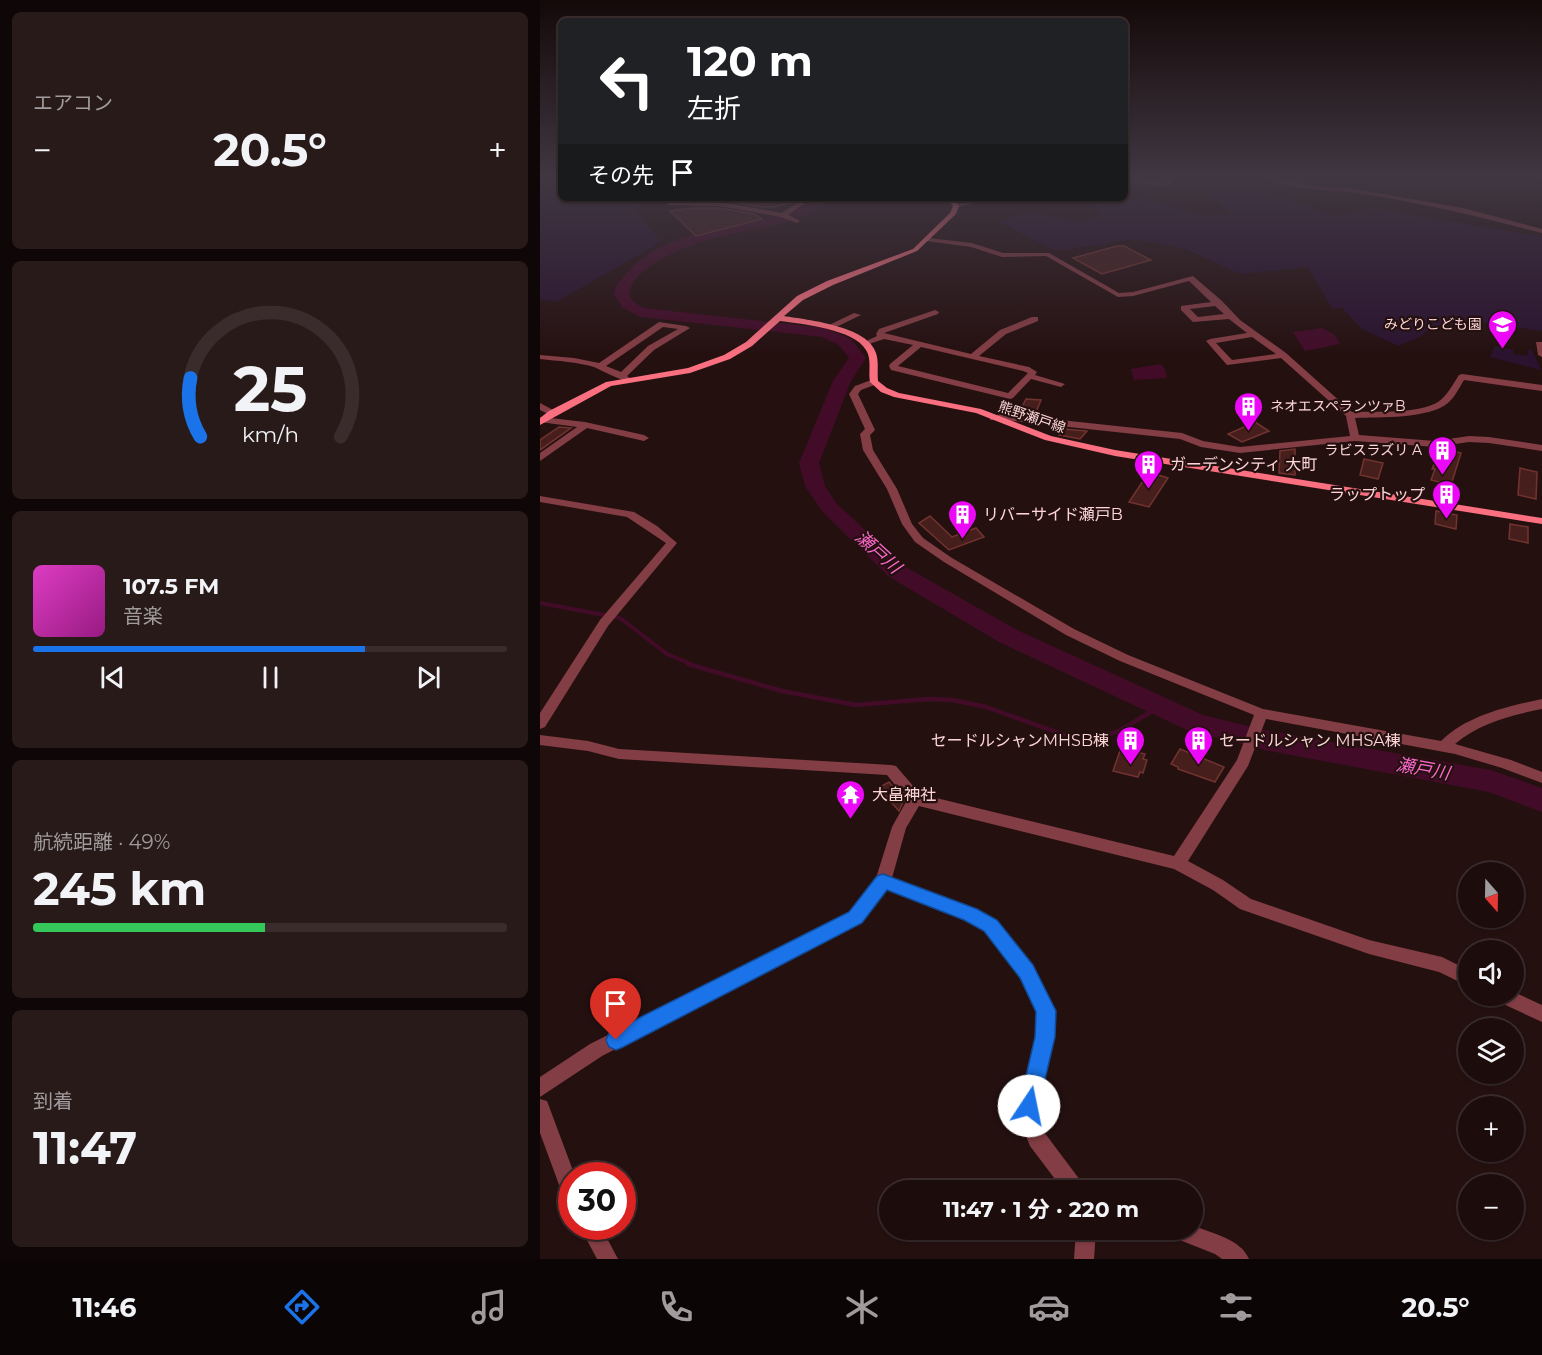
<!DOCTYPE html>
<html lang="ja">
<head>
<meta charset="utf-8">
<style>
	body { margin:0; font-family:Montserrat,"Noto Sans JP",sans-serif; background:#291a1a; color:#f1f3f6; height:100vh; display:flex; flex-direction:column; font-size:22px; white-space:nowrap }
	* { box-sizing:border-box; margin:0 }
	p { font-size:20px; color:#a09b9d }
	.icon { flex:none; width:33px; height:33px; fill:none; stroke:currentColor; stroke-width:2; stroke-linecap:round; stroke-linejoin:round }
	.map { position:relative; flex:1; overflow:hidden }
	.drawer { display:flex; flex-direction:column; gap:12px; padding:12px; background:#0f0707; width:540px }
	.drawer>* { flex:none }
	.top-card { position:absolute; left:18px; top:18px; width:570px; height:183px; border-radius:9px; box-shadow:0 2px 4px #0004,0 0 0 2px #3a2c2d; background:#202124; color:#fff; overflow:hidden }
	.needle { width:39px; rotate:160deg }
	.fabs { position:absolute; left:918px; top:862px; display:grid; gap:12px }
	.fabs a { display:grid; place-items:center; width:66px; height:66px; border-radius:50%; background:#1c0c0c; box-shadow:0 2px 4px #0004,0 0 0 2px #3a2c2d; font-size:30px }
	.speed { position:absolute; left:18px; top:1162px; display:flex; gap:12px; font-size:30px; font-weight:700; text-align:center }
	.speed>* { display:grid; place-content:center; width:78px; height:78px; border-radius:50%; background:#1c0c0c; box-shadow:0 2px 4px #0004,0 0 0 2px #3a2c2d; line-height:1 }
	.speed .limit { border:9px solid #d22; background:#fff; color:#111 }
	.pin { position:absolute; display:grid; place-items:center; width:51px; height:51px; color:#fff; margin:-62px -26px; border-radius:50% 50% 50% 0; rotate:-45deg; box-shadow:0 0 6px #0007 }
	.pin .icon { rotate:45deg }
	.me { position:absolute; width:66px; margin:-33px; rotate:11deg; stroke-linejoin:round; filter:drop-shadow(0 0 4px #0008) }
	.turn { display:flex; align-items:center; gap:21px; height:126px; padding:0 30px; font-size:27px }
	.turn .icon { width:78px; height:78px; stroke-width:2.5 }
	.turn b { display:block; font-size:42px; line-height:51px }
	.then { display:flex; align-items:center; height:57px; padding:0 30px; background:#0003; gap:12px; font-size:22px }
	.big { font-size:45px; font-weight:700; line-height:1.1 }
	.drawer .widget { flex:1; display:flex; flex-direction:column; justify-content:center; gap:9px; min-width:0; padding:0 21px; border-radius:9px; background:#291a1a }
	.drawer .dial { align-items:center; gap:0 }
	.dial svg { height:156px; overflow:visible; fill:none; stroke:#3a2c2d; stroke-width:7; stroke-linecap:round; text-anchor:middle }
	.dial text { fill:#f1f3f6; stroke:none }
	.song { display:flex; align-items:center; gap:18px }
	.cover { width:72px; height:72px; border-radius:9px; background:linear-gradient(135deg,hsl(310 70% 55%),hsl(310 70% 35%)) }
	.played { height:6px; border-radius:3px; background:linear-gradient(90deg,#1a73e8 70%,#3a2c2d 70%) }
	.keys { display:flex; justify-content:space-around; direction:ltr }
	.heat { display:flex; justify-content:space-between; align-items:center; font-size:33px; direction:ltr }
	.charge { height:9px; border-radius:4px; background:linear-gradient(90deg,#34c759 49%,#3a2c2d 0) }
	.trip { position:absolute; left:339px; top:1180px; width:324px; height:60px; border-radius:30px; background:#1c0c0c; box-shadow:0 2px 4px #0004,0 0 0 2px #3a2c2d; font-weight:700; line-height:60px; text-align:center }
	.dock { display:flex; height:96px; justify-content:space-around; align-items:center; background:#0b0505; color:#a09b9d }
	.dock .icon { width:42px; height:42px }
	.dock .active { color:#1a73e8 }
	.dock b { font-size:27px; color:#f1f3f6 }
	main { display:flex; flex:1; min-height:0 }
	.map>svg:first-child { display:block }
</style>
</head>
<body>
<main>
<section class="drawer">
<div class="widget"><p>エアコン</p>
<div class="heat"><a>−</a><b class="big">20.5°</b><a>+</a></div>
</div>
<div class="widget dial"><svg viewBox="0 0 100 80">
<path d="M14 69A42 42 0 1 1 86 69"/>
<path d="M14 69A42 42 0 0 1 9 39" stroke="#1a73e8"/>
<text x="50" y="56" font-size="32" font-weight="700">25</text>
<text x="50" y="72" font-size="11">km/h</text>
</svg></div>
<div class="widget">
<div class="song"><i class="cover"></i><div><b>107.5 FM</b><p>音楽</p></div></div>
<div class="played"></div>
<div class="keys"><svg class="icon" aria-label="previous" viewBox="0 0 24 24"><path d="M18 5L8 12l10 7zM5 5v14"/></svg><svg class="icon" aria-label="pause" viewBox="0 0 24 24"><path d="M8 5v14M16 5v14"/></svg><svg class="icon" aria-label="next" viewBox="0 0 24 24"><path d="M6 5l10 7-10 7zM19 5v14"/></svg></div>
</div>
<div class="widget"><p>航続距離 · 49%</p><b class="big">245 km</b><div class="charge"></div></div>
<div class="widget"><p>到着</p><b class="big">11:47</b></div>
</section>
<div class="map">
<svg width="1002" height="1259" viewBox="0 0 1002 1259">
	<rect width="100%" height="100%" fill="#251010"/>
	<g fill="#2a132f">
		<polygon points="0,179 21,179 21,198 110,198 95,209 121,242 16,302 0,299"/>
		<polygon points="654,179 694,179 794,216 835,208 1002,237 1002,331 934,321 894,326 879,337 858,346 822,329 802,308 792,308 768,267 700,274 646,249 596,239 515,251 459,222 484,212 546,221 562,212 550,201 553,198 585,198 585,195 661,215 693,214 651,183"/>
		<polygon points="955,346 974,350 973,354 987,356 989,349 992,350 1001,370 950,357"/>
	</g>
	<g fill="#420c28">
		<polygon points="782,328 795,335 800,344 765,351 753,332"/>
		<polygon points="621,364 625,369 627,378 594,380 591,369"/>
	</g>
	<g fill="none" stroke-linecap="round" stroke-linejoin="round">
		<polyline stroke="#420c28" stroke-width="4" points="0,603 80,618 127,654 153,665"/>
		<polyline stroke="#420c28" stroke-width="4.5" points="148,664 242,691 316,705 388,699 413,700 446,707 544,742 579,731 609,713 606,699"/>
		<path fill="#420c28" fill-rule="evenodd" d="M276,198H290C268,224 214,228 182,236C155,243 129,252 106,269C98,275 90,284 89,295L94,302L104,308L285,328L311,339L326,358L311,381L279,463L285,486L296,503L364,566L477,630L663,715L724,730L951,770L1002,788V812L949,792L724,750L647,730L459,642L348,576L282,511L265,486L259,463L293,381L309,358L299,345L282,337L101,317L83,308L74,295C75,286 79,281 85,275C121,230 191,230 242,214C254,211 265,205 276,198Z"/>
	</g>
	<g fill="#461f1d" stroke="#71332f" stroke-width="1.5">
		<polygon points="198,198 253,198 254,202 229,208 186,201"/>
		<polygon points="153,208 180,208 214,214 222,219 156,236 130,211"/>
		<polygon points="577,246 584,246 611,260 562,274 533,258"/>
		<polygon points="486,399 501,400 495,415 479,413"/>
		<polygon points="715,422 729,431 702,442 688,434"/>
		<polygon points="19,427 31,428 0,450 0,440"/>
		<polygon points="524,429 547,431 540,439 519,435"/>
		<polygon points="901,448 921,453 911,485 891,480 895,469 892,469"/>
		<polygon points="755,449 755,475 739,473 740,451"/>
		<polygon points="824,459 843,463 838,479 820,475"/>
		<polygon points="980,468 997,472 996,499 978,495"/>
		<polygon points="615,474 628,478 609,507 589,502 607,475 613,477"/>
		<polygon points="896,511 917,515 916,529 895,524"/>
		<polygon points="390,516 412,537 436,528 444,537 409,550 379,523"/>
		<polygon points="970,524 988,527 988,543 969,539"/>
		<polygon points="581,748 605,754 603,759 607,760 603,773 600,772 598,777 573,771"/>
		<polygon points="640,749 684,767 675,782 638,769 638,767 631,764"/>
		<polygon points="349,782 364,800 359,811 338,788"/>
	</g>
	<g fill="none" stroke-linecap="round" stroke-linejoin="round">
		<g fill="#833d44" fill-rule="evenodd">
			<path d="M585,179H599L626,183L627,179H633L631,185C617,189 600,181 585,183Z"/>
			<path d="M730,179H740L775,186L815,189L923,208L1002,229V233C940,217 879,202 816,193C790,189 754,191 730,179Z"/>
			<polygon points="136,198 143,198 138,202 180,202 242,213 265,198 272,198 248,215 259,220 260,221 257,223 241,217 180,206 128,205 128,203"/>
			<polygon points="437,198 447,198 416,208 413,206"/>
			<path d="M388,238L432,243L463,253H509L579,293L593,292L653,276L682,301L700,320L746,353L812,412C835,411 879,414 898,402C907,396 913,384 919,375L922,374L1002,385V391L924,380C919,388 915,397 908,403C889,419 839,417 815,418L819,435L895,441L929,436L949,437L1002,445V451L949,443L929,442L895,447L815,441L700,453L661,447L640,439L464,420H450V416L464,414L642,433L663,441L700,447L810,436L806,416L741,358L687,365L666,341L670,339L707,333L689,319L653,322L641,310V306L671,302L649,281L593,296L578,297L506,256L462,257L431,247L386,241V239ZM675,306L684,314L658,317L650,309ZM712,337L736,354L692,360L676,343Z"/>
			<path d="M395,310L399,312L398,314L344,333L431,354L460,330L492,317H498V321L466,334L439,356L489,367L497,372L495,375L525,384L521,387L491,379L473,398L470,399L351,370L349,366L350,364L373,345L344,339L326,345L322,343L337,336L336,334L339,329ZM381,347L483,371L488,373L468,393L358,366Z"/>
			<polygon points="314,313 321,315 292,329 285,327"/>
			<path d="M119,322L146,326L150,328L114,350L87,376L91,379L90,381C81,381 63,371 54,367C37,362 18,361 0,359V355L34,358L59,363ZM123,327L138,329L108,346L81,372L66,366Z"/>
			<polygon points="996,342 1002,342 1002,357 998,355"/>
			<path d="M334,379L337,380V384L321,390L318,394L335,430L330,435L333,450L357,489L372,524L383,538L412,558L534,629L588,655L723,709L901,741C928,715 966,707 1002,699V709C972,715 939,723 915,744L971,760L1002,772V783L962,768L915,754L726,719L708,766L648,861L683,880L711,899L829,940L902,957L928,970V986L899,972L829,954L700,909L673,890L634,869L379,806L366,828L352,878L437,910L456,921L493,966L515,1011L514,1037L500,1092L497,1118L504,1132L543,1184L546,1191H524L490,1146L479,1119L482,1092L496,1037L497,1011L481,976L444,931L425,920L346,889L322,923L62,1056L0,1097V1077L50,1044L310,913L336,878L352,827L367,800L347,775L79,759L48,751L0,745V735L48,741L79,749L351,765L356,766L380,794L634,856L697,760L714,715L580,661L526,635L404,562L375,542L362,524L347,489L323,450L320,434L325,429L309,394L315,386Z"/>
			<polygon points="0,403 15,411 17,413 12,416 0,410"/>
			<polygon points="2,417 45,422 104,435 109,438 104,441 47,428 0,461 0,453 37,427 0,422 0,418"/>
			<polygon points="0,496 94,512 117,526 137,543 68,626 5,727 0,729 0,713 60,620 126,543 87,517 0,502"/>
			<polygon points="974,992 1002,1005 1002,1022 959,1002 957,996 974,996"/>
			<polygon points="0,1099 7,1101 35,1176 32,1176 32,1204 25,1201 0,1133"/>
			<path d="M652,1225C671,1233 701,1239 709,1259H682L675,1254L632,1237L629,1230H652Z"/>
			<polygon points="40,1227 61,1227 78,1259 57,1259"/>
			<polygon points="536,1230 556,1230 554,1259 534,1259"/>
		</g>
		<path fill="#fa7080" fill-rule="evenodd" d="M407,198H413L419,206L416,214L377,251L293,285L263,300L244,316C268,320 328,326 336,353C339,362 337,372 338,381L347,388L359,393L441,409L511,436L575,450L1002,518V524L575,456L505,440L436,413L354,397L341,392L330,382C328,372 332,359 326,350C314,329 262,324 240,321L212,346L190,359L150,373L71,386L0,425V418L9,411L66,382L148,368L184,355L206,342L257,296L287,281L373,249L410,213L413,206Z"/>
	</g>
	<linearGradient id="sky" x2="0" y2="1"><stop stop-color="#140909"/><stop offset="0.5" stop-color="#403742"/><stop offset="1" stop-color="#403742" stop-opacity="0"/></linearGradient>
	<rect width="1002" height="355" fill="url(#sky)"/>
	<polygon fill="#1a73e8" stroke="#114b97" stroke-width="1.5" points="343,874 437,909 457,920 493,965 516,1011 515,1037 497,1113 489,1116 482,1113 479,1106 495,1037 496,1012 480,978 444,931 424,920 347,890 322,923 83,1047 76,1050 69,1047 66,1040 69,1033 309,912 337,876"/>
	<defs>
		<symbol id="school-pin" viewBox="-11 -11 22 30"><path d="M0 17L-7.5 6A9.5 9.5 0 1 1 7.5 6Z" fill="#ec09f7" stroke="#251010"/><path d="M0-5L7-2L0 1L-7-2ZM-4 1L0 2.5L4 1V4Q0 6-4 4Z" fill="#fff"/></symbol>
		<symbol id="building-pin" viewBox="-11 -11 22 30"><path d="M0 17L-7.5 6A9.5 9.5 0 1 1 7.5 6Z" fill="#ec09f7" stroke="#251010"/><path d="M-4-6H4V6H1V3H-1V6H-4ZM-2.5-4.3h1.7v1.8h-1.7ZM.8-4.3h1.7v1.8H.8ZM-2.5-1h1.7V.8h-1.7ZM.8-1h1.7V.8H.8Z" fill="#fff"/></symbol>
		<symbol id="temple-pin" viewBox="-11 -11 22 30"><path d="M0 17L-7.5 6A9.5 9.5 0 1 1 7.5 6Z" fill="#ec09f7" stroke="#251010"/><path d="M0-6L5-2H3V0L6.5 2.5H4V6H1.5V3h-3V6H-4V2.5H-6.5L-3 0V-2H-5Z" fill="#fff"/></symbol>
	</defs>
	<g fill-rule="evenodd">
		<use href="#school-pin" x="946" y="308" width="33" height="45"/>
		<use href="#building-pin" x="692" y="390" width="33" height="45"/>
		<use href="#building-pin" x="886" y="434" width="33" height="45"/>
		<use href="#building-pin" x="592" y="448" width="33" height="45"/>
		<use href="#building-pin" x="890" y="478" width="33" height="45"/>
		<use href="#building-pin" x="406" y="498" width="33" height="45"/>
		<use href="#building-pin" x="574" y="724" width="33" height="45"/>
		<use href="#building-pin" x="642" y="724" width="33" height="45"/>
		<use href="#temple-pin" x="294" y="778" width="33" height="45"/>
	</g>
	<g text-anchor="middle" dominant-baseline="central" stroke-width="4.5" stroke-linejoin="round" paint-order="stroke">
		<g font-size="14" fill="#fed6d7" stroke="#251010" text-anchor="end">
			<text x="942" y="324">みどりこども園</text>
			<text x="730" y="406" text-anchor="start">ネオエスペランツァB</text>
			<text x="882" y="450">ラビスラズリ A</text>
		</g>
		<g font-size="14" fill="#fed6d7" stroke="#251010">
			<text transform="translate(492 417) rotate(19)">熊野瀬戸線</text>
		</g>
		<g font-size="16" fill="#fed6d7" stroke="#251010" text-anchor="start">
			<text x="630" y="464">ガーデンシティ 大町</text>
			<text x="885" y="494" text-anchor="end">ラップトップ</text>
			<text x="443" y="514">リバーサイド瀬戸B</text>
			<text x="569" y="740" text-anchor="end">セードルシャンMHSB棟</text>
			<text x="679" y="740">セードルシャン MHSA棟</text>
			<text x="332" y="794">大畠神社</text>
		</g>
		<g font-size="18" font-style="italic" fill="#fa67cb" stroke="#251010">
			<text transform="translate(338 552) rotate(42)">瀬戸川</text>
			<text transform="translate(883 769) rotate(10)">瀬戸川</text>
		</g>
	</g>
</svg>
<div class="fabs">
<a><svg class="needle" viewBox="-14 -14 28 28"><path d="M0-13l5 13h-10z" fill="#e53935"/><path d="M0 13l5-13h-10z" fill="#a09b9d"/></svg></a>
<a><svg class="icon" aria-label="sound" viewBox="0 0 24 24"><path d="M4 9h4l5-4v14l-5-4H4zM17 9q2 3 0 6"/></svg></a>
<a><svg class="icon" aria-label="layers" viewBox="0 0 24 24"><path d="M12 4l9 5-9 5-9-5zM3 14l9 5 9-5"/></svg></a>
<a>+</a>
<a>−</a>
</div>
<div class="speed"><div class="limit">30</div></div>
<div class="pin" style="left:76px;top:1040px;background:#d93025"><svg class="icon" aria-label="arrive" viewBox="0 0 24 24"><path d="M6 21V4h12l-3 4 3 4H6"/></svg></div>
<svg class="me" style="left:489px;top:1106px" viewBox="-20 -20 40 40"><circle r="19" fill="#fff"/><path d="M0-13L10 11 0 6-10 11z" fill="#1a73e8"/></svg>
<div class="trip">11:47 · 1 分 · 220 m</div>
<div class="top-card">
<div class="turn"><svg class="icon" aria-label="left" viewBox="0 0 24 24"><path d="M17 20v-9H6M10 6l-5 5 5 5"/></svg><div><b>120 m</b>左折</div></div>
<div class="then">その先<svg class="icon" aria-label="arrive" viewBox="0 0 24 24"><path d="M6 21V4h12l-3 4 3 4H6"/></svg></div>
</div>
</div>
</main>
<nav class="dock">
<b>11:46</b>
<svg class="icon active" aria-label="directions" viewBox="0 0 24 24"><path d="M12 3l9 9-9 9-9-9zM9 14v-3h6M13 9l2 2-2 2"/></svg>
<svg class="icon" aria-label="music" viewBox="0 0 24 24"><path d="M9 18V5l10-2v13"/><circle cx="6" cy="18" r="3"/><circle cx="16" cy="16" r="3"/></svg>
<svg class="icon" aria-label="phone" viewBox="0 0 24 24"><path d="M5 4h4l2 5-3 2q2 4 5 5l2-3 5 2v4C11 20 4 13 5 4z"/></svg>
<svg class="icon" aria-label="climate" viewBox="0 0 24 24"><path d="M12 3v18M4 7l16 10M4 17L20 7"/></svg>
<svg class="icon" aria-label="car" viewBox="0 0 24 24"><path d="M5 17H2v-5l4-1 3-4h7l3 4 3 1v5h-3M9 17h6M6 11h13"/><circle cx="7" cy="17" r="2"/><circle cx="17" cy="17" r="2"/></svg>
<svg class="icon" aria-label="filters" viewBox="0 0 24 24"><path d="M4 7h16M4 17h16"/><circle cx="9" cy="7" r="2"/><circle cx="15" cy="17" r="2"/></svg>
<b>20.5°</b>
</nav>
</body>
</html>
